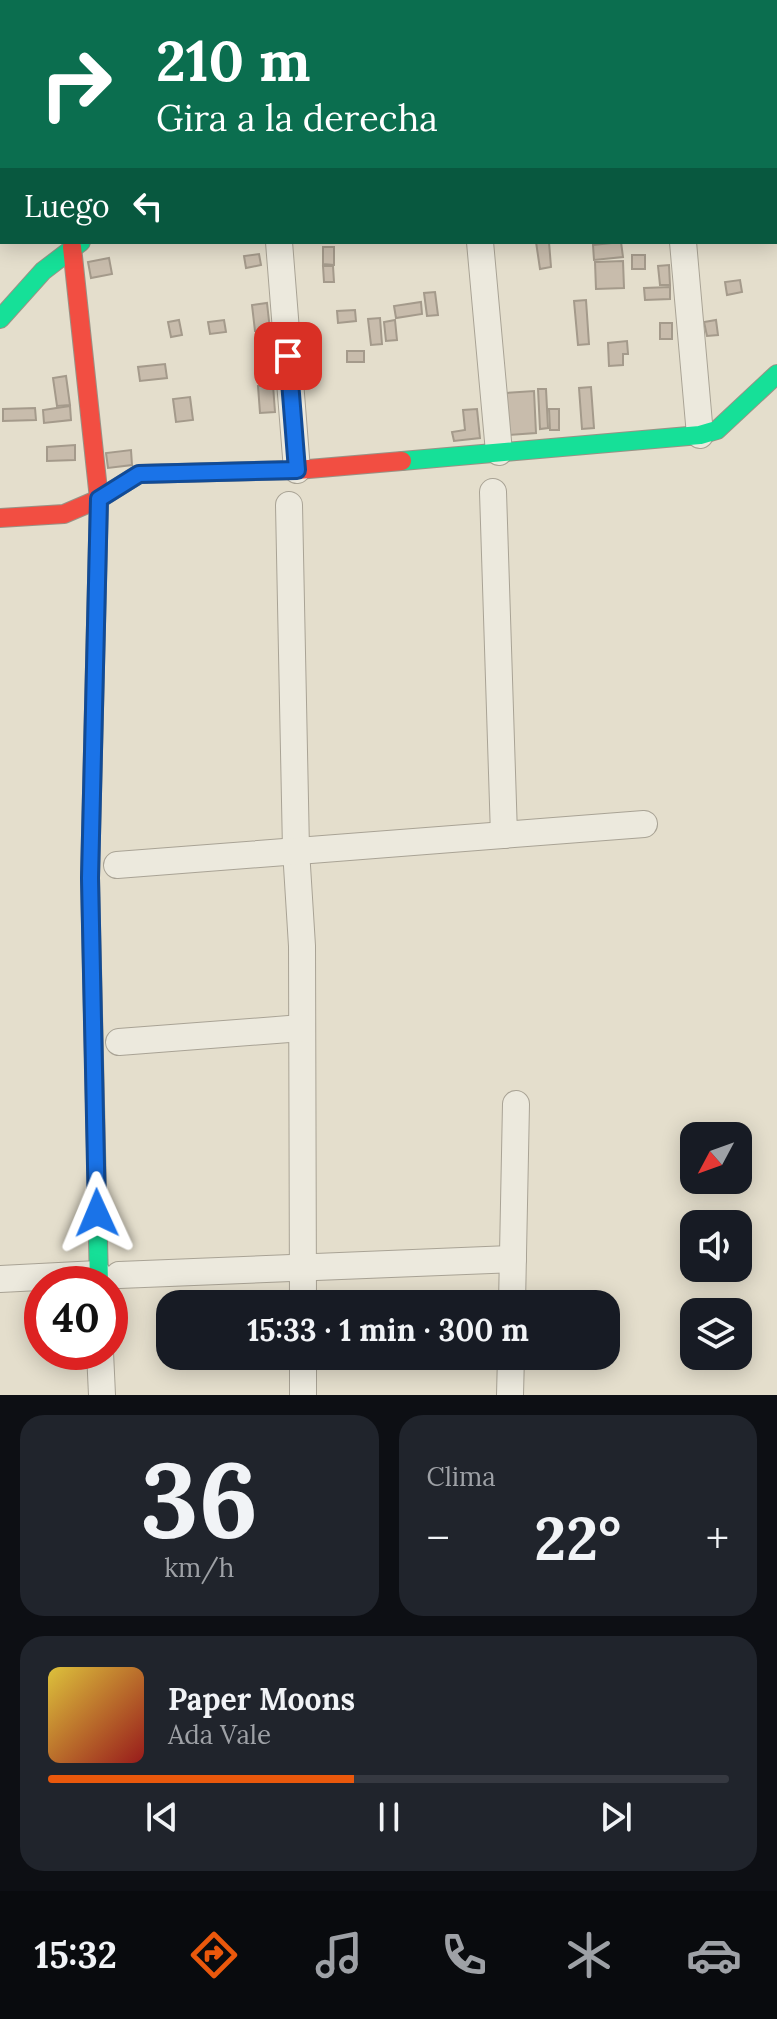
<!DOCTYPE html>
<html lang="es">
<head>
<meta charset="utf-8">
<style>
	body { margin:0; font-family:Lora,serif; background:#20242c; color:#f1f3f6; height:100vh; display:flex; flex-direction:column; font-size:30px; white-space:nowrap }
	* { box-sizing:border-box; margin:0 }
	p { font-size:26px; color:#9ea1a6 }
	.icon { flex:none; width:44px; height:44px; fill:none; stroke:currentColor; stroke-width:2; stroke-linecap:round; stroke-linejoin:round }
	.map { position:relative; height:1395px; overflow:hidden }
	.drawer { display:flex; flex-direction:column; gap:20px; padding:20px; background:#0d0f14; flex:1 }
	.drawer>* { flex:none }
	.guide { position:absolute; left:0px; top:0px; width:778px; height:244px; box-shadow:0 4px 20px #0003; background:#0b6e4f; color:#fff; overflow:hidden }
	.needle { width:52px; rotate:229deg }
	.buttons { position:absolute; left:680px; top:1122px; display:grid; gap:16px }
	.buttons a { display:grid; place-items:center; width:72px; height:72px; border-radius:16px; background:#171b24; box-shadow:0 4px 20px #0003; font-size:40px }
	.speed { position:absolute; left:24px; top:1266px; display:flex; gap:16px; font-size:40px; font-weight:700; text-align:center }
	.speed>* { display:grid; place-content:center; width:104px; height:104px; border-radius:50%; background:#171b24; box-shadow:0 4px 20px #0003; line-height:1 }
	.speed .limit { border:12px solid #d22; background:#fff; color:#111 }
	.pin { position:absolute; display:grid; place-items:center; width:68px; height:68px; color:#fff; margin:-34px; border-radius:16px; box-shadow:0 4px 12px #0006 }
	.me { position:absolute; width:88px; margin:-44px; rotate:359deg; stroke-linejoin:round; filter:drop-shadow(0 0 6px #0008) }
	.turn { display:flex; align-items:center; gap:28px; height:168px; padding:0 24px; font-size:36px }
	.turn .icon { width:104px; height:104px; stroke-width:2.5 }
	.turn b { display:block; font-size:56px; line-height:68px }
	.then { display:flex; align-items:center; height:76px; padding:0 24px; background:#0003; gap:16px; font-size:30px }
	.big { font-size:60px; font-weight:800; line-height:1.1 }
	.drawer .widget { flex:1; display:flex; flex-direction:column; justify-content:center; gap:12px; min-width:0; padding:0 28px; border-radius:24px; background:#20242c }
	.drawer .dial { align-items:center; gap:0 }
	.dial b { font-size:104px; line-height:1 }
	.song { display:flex; align-items:center; gap:24px }
	.cover { width:96px; height:96px; border-radius:12px; background:linear-gradient(135deg,hsl(50 70% 55%),hsl(0 70% 35%)) }
	.played { height:8px; border-radius:4px; background:linear-gradient(90deg,#ea580c 45%,#363941 45%) }
	.keys { display:flex; justify-content:space-around; direction:ltr }
	.heat { display:flex; justify-content:space-between; align-items:center; font-size:44px; direction:ltr }
	.drawer .tiles { flex:1; display:grid; gap:20px; grid-template-columns:1fr 1fr }
	.widget:last-child { grid-column:span 2 }
	.trip { position:absolute; left:156px; top:1290px; width:464px; height:80px; border-radius:24px; background:#171b24; box-shadow:0 4px 20px #0003; font-weight:800; line-height:80px; text-align:center }
	.tabs { display:flex; height:128px; justify-content:space-around; align-items:center; background:#090b0e; color:#9ea1a6 }
	.tabs .icon { width:56px; height:56px }
	.tabs .current { color:#ea580c }
	.tabs b { font-size:36px; color:#f1f3f6 }
	.map>svg:first-child { display:block }
</style>
</head>
<body>
<div class="map">
<svg width="777" height="1395" viewBox="0 0 777 1395">
	<rect width="100%" height="100%" fill="#e4decc"/>
	<g fill="#c8bcac" stroke="#a49a8b" stroke-width="2">
		<polygon points="536,242 549,242 551,267 540,269"/>
		<polygon points="621,242 623,257 594,260 593,245"/>
		<polygon points="323,247 334,247 334,265 323,264"/>
		<polygon points="259,254 261,265 246,268 244,256"/>
		<rect x="632" y="255" width="13" height="14"/>
		<polygon points="109,258 112,274 91,278 88,262"/>
		<polygon points="623,261 624,288 596,289 595,262"/>
		<polygon points="669,265 670,285 660,285 658,266"/>
		<polygon points="323,266 333,266 334,282 324,282"/>
		<polygon points="740,280 742,292 727,295 725,282"/>
		<polygon points="670,287 670,299 645,300 644,288"/>
		<polygon points="435,292 438,315 427,316 424,293"/>
		<polygon points="586,300 589,344 578,345 574,301"/>
		<polygon points="421,302 422,314 396,318 394,306"/>
		<polygon points="267,303 270,330 255,331 252,305"/>
		<polygon points="355,310 356,321 338,323 337,311"/>
		<polygon points="380,318 382,344 371,345 368,319"/>
		<polygon points="179,320 182,335 171,337 168,322"/>
		<polygon points="224,320 226,332 210,334 208,322"/>
		<polygon points="395,320 397,340 386,341 384,322"/>
		<polygon points="716,320 718,335 707,336 704,322"/>
		<rect x="660" y="323" width="12" height="16"/>
		<polygon points="627,341 628,354 623,354 623,365 609,366 608,343"/>
		<rect x="347" y="351" width="17" height="11"/>
		<polygon points="270,359 271,381 260,381 258,360"/>
		<polygon points="165,364 167,378 140,381 138,367"/>
		<polygon points="66,376 70,405 57,406 53,378"/>
		<polygon points="273,385 275,412 260,413 258,386"/>
		<polygon points="591,387 594,428 582,429 579,388"/>
		<polygon points="538,389 546,389 548,428 540,429"/>
		<polygon points="534,391 536,433 509,435 506,393"/>
		<polygon points="190,397 193,420 176,422 173,399"/>
		<polygon points="70,406 71,420 44,423 43,410"/>
		<polygon points="35,408 36,420 3,421 3,409"/>
		<polygon points="477,409 480,438 454,441 452,432 465,430 463,410"/>
		<polygon points="549,409 559,409 559,430 550,430"/>
		<polygon points="75,445 75,460 47,461 47,447"/>
		<polygon points="131,450 132,465 108,468 106,453"/>
	</g>
	<g fill="none" stroke-linecap="round" stroke-linejoin="round">
		<defs>
			<g id="street">
				<polyline points="458,0 458,2"/>
				<polyline points="662,0 662,2"/>
				<polyline points="285,2 287,0"/>
				<polyline points="0,157 2,158"/>
				<polyline points="279,242 297,470"/>
				<polyline points="480,242 499,452"/>
				<polyline points="683,242 700,435"/>
				<polyline points="493,492 504,835"/>
				<polyline points="289,505 296,850 302,946 303,1304"/>
				<polyline points="117,865 644,824"/>
				<polyline points="119,1042 302,1028"/>
				<polyline points="119,1275 513,1259"/>
				<polyline points="0,1279 98,1274"/>
				<polyline points="512,1304 516,1104"/>
				<polyline points="100,1352 102,1395"/>
				<polyline points="303,1356 303,1395"/>
				<polyline points="510,1395 511,1356"/>
			</g>
			<g id="fast">
				<polyline points="0,319 43,271 81,242"/>
				<polyline points="402,461 700,435 717,430 777,374"/>
				<polyline points="96,624 90,878 99,1284"/>
			</g>
			<polyline id="slow" points="776,184 777,184"/>
			<g id="jam">
				<polyline points="72,247 99,499 96,624"/>
				<polyline points="0,518 64,514 99,499 139,474 297,470 402,461"/>
			</g>
		</defs>
		<use href="#street" stroke="#a9a395" stroke-width="28"/>
		<use href="#fast" stroke="#999285" stroke-width="20"/>
		<use href="#slow" stroke="#999285" stroke-width="20"/>
		<use href="#jam" stroke="#999285" stroke-width="20"/>
		<use href="#street" stroke="#ece9dd" stroke-width="26"/>
		<use href="#fast" stroke="#16e098" stroke-width="18"/>
		<use href="#slow" stroke="#ffcf43" stroke-width="18"/>
		<use href="#jam" stroke="#f24e42" stroke-width="18"/>
	</g>
	<g fill="none" stroke-linecap="round" stroke-linejoin="round">
		<defs>
			<polyline id="route" points="97,1213 90,878 99,499 139,474 297,470 288,356"/>
		</defs>
		<use href="#route" stroke="#114b97" stroke-width="20"/>
		<use href="#route" stroke="#1a73e8" stroke-width="14"/>
	</g>
</svg>
<div class="buttons">
<a><svg class="needle" viewBox="-14 -14 28 28"><path d="M0-13l5 13h-10z" fill="#e53935"/><path d="M0 13l5-13h-10z" fill="#9ea1a6"/></svg></a>
<a><svg class="icon" aria-label="sound" viewBox="0 0 24 24"><path d="M4 9h4l5-4v14l-5-4H4zM17 9q2 3 0 6"/></svg></a>
<a><svg class="icon" aria-label="layers" viewBox="0 0 24 24"><path d="M12 4l9 5-9 5-9-5zM3 14l9 5 9-5"/></svg></a>
</div>
<div class="speed"><div class="limit">40</div></div>
<div class="pin" style="left:288px;top:356px;background:#d93025"><svg class="icon" aria-label="arrive" viewBox="0 0 24 24"><path d="M6 21V4h12l-3 4 3 4H6"/></svg></div>
<svg class="me" style="left:97px;top:1213px" viewBox="-20 -20 40 40"><path d="M0-17L14 15 0 8-14 15z" fill="#1a73e8" stroke="#fff" stroke-width="4"/></svg>
<div class="trip">15:33 · 1 min · 300 m</div>
<div class="guide">
<div class="turn"><svg class="icon" aria-label="right" viewBox="0 0 24 24"><path d="M7 20v-9h11M14 6l5 5-5 5"/></svg><div><b>210 m</b>Gira a la derecha</div></div>
<div class="then">Luego<svg class="icon" aria-label="left" viewBox="0 0 24 24"><path d="M17 20v-9H6M10 6l-5 5 5 5"/></svg></div>
</div>
</div>
<section class="drawer">
<div class="tiles">
<div class="widget dial"><b>36</b><p>km/h</p></div>
<div class="widget"><p>Clima</p>
<div class="heat"><a>−</a><b class="big">22°</b><a>+</a></div>
</div>
<div class="widget">
<div class="song"><i class="cover"></i><div><b>Paper Moons</b><p>Ada Vale</p></div></div>
<div class="played"></div>
<div class="keys"><svg class="icon" aria-label="previous" viewBox="0 0 24 24"><path d="M18 5L8 12l10 7zM5 5v14"/></svg><svg class="icon" aria-label="pause" viewBox="0 0 24 24"><path d="M8 5v14M16 5v14"/></svg><svg class="icon" aria-label="next" viewBox="0 0 24 24"><path d="M6 5l10 7-10 7zM19 5v14"/></svg></div>
</div>
</div>
</section>
<nav class="tabs">
<b>15:32</b>
<svg class="icon current" aria-label="directions" viewBox="0 0 24 24"><path d="M12 3l9 9-9 9-9-9zM9 14v-3h6M13 9l2 2-2 2"/></svg>
<svg class="icon" aria-label="music" viewBox="0 0 24 24"><path d="M9 18V5l10-2v13"/><circle cx="6" cy="18" r="3"/><circle cx="16" cy="16" r="3"/></svg>
<svg class="icon" aria-label="phone" viewBox="0 0 24 24"><path d="M5 4h4l2 5-3 2q2 4 5 5l2-3 5 2v4C11 20 4 13 5 4z"/></svg>
<svg class="icon" aria-label="climate" viewBox="0 0 24 24"><path d="M12 3v18M4 7l16 10M4 17L20 7"/></svg>
<svg class="icon" aria-label="car" viewBox="0 0 24 24"><path d="M5 17H2v-5l4-1 3-4h7l3 4 3 1v5h-3M9 17h6M6 11h13"/><circle cx="7" cy="17" r="2"/><circle cx="17" cy="17" r="2"/></svg>
</nav>
</body>
</html>
